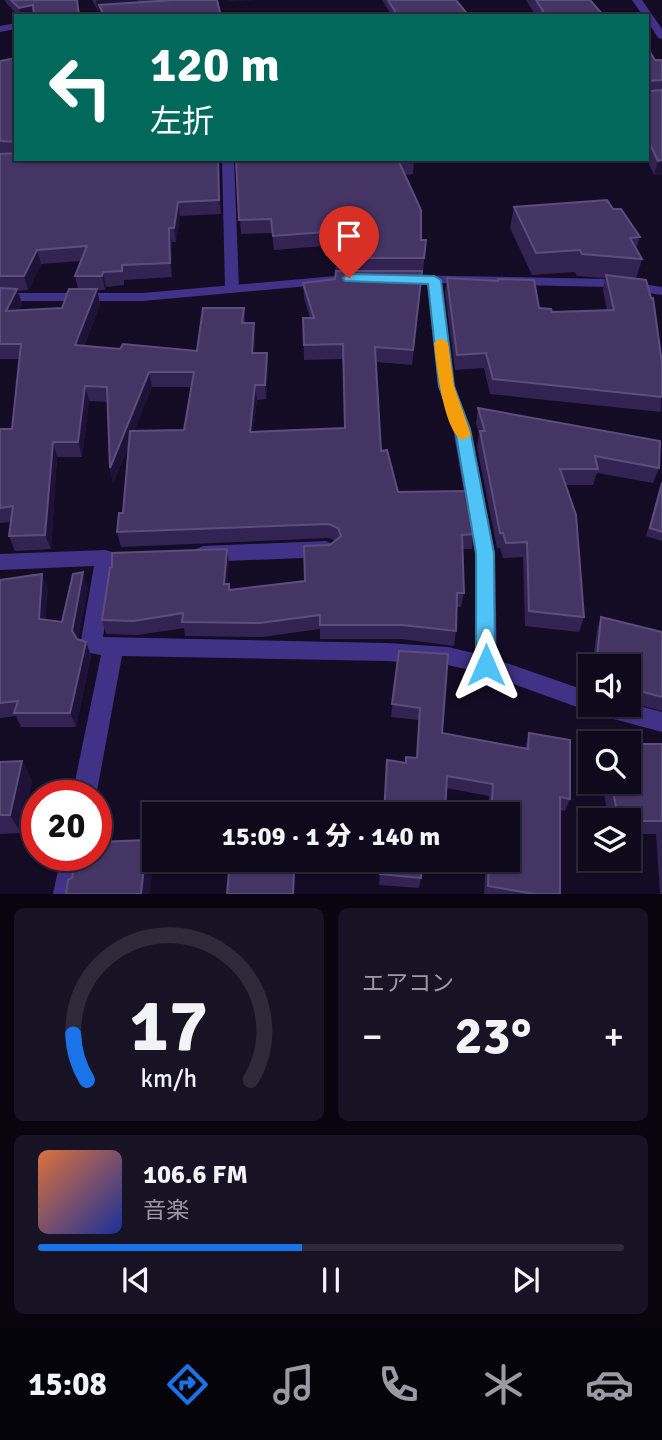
<!DOCTYPE html>
<html lang="ja">
<head>
<meta charset="utf-8">
<style>
	body { margin:0; font-family:Signika,"Noto Sans JP",sans-serif; background:#171224; color:#f1f3f6; height:100vh; display:flex; flex-direction:column; font-size:26px; white-space:nowrap }
	* { box-sizing:border-box; margin:0 }
	p { font-size:23px; color:#9b9aa3 }
	.icon { flex:none; width:38px; height:38px; fill:none; stroke:currentColor; stroke-width:2; stroke-linecap:round; stroke-linejoin:round }
	.map { position:relative; height:894px; overflow:hidden }
	.drawer { display:flex; flex-direction:column; gap:14px; padding:14px; background:#08050f; flex:1 }
	.drawer>* { flex:none }
	.banner { position:absolute; left:14px; top:14px; width:635px; height:147px; border-radius:0px; box-shadow:0 2px 5px #0004,0 0 0 2px #2e2a3a; background:#00695c; color:#fff; overflow:hidden }
	.controls { position:absolute; left:578px; top:654px; display:grid; gap:14px }
	.controls a { display:grid; place-items:center; width:63px; height:63px; border-radius:0px; background:#0e091b; box-shadow:0 2px 5px #0004,0 0 0 2px #2e2a3a; font-size:35px }
	.speed { position:absolute; left:21px; top:780px; display:flex; gap:14px; font-size:35px; font-weight:700; text-align:center }
	.speed>* { display:grid; place-content:center; width:91px; height:91px; border-radius:50%; background:#0e091b; box-shadow:0 2px 5px #0004,0 0 0 2px #2e2a3a; line-height:1 }
	.speed .limit { border:10px solid #d22; background:#fff; color:#111 }
	.pin { position:absolute; display:grid; place-items:center; width:60px; height:60px; color:#fff; margin:-72px -30px; border-radius:50% 50% 50% 0; rotate:-45deg; box-shadow:0 0 7px #0007 }
	.pin .icon { rotate:45deg }
	.me { position:absolute; width:77px; margin:-38px; rotate:0deg; stroke-linejoin:round; filter:drop-shadow(0 0 5px #0008) }
	.turn { display:flex; align-items:center; gap:24px; height:147px; padding:0 21px; font-size:32px }
	.turn .icon { width:91px; height:91px; stroke-width:2.5 }
	.turn b { display:block; font-size:49px; line-height:60px }
	.big { font-size:52px; font-weight:800; line-height:1.1 }
	.drawer .card { flex:1; display:flex; flex-direction:column; justify-content:center; gap:10px; min-width:0; padding:0 24px; border-radius:10px; background:#171224 }
	.drawer .dial { align-items:center; gap:0 }
	.dial svg { height:182px; overflow:visible; fill:none; stroke:#2e2a3a; stroke-width:7; stroke-linecap:round; text-anchor:middle }
	.dial text { fill:#f1f3f6; stroke:none }
	.song { display:flex; align-items:center; gap:21px }
	.cover { width:84px; height:84px; border-radius:10px; background:linear-gradient(135deg,hsl(20 70% 55%),hsl(230 70% 35%)) }
	.played { height:7px; border-radius:4px; background:linear-gradient(90deg,#1a73e8 45%,#2e2a3a 45%) }
	.keys { display:flex; justify-content:space-around; direction:ltr }
	.heat { display:flex; justify-content:space-between; align-items:center; font-size:38px; direction:ltr }
	.drawer .tiles { flex:1; display:grid; gap:14px; grid-template-columns:1fr 1fr }
	.card:last-child { grid-column:span 2 }
	.trip { position:absolute; left:142px; top:802px; width:378px; height:70px; border-radius:0px; background:#0e091b; box-shadow:0 2px 5px #0004,0 0 0 2px #2e2a3a; font-weight:800; line-height:70px; text-align:center }
	.dock { display:flex; height:112px; justify-content:space-around; align-items:center; background:#06040b; color:#9b9aa3 }
	.dock .icon { width:49px; height:49px }
	.dock .on { color:#1a73e8 }
	.dock b { font-size:32px; color:#f1f3f6 }
	.map>svg:first-child { display:block }
</style>
</head>
<body>
<div class="map">
<svg width="662" height="894" viewBox="0 0 662 894">
	<rect width="100%" height="100%" fill="#130c24"/>
	<g fill="none" stroke-linecap="round" stroke-linejoin="round">
		<g fill="#403287" fill-rule="evenodd">
			<polygon points="123,8 126,9 126,13 83,16"/>
			<polygon points="16,23 16,29 0,32 0,26"/>
			<polygon points="222,159 234,159 239,289 232,293 225,289"/>
			<polygon points="434,276 441,280 454,386 471,429 495,553 497,665 494,672 486,674 478,672 475,665 475,553 453,429 438,386 427,280"/>
		</g>
		<g fill="#403287" fill-rule="evenodd">
			<polygon points="632,0 642,0 662,29 662,39 658,38 648,22 648,16 643,16"/>
			<polygon points="358,274 365,278 363,281 143,301 0,301 0,293 143,293"/>
			<polygon points="400,275 608,279 662,287 662,295 608,287 395,282 393,279"/>
			<polygon points="326,541 333,544 336,549 333,554 326,557 203,562 196,559 193,554 196,549 203,546"/>
			<polygon points="105,550 112,552 115,558 103,637 387,643 448,647 486,656 590,692 590,705 628,705 628,703 662,712 662,732 599,715 486,674 448,665 387,661 122,656 96,796 72,796 101,655 84,652 80,646 94,566 0,570 0,554"/>
			<polygon points="61,856 85,856 79,894 53,894"/>
		</g>
	</g>
	<g fill="#332353" fill-rule="evenodd">
		<polygon points="4,0 78,0 80,16 18,16"/>
		<polygon points="92,0 217,0 221,16 101,16 100,10 98,11"/>
		<polygon points="382,0 456,0 469,16 392,16"/>
		<polygon points="526,0 590,0 604,16 536,16"/>
		<polygon points="648,49 655,60 662,60 662,174 654,175 647,159"/>
		<path d="M16,58V159H219L221,214L180,216L176,242H172V277L124,280V285L106,287L105,290H97L100,304L84,346L120,349L197,351L244,308L245,323L255,338L254,353H267L268,368L266,399L257,400L253,432L344,428L343,359L304,360L303,318H310L304,298L303,283L335,279L337,245L274,250L272,233L241,234L236,159L414,160L413,174L405,175L425,254L412,365L376,362L381,451L398,492L474,534L472,549H463L464,593L461,607H456V631L454,646L401,639H320V629L262,637L185,636L184,628L138,635L106,634L102,620L229,563L227,584L230,590L305,581L330,545L335,541L329,538L121,547L117,532L123,513L129,445L113,483L110,468L108,402L89,401L82,457H57L51,549L15,551L9,536L11,522L0,523V429H12L19,359H0V61ZM80,261L75,276L78,289L62,308L19,310L22,304L18,291L28,290L41,264ZM152,387H191L184,430L134,431Z"/>
		<polygon points="514,207 613,209 640,237 636,249 642,259 636,279 662,363 661,412 490,394 484,368 455,370 445,293 447,278 497,281 498,279 539,308 552,312 607,310 603,290 605,278 577,276 575,272 532,275 510,228"/>
		<polygon points="478,408 659,468 653,483 597,473 593,485 565,485 584,617 579,632 525,626 523,557 503,558 500,548 497,548 477,447 479,434 476,423"/>
		<polygon points="662,480 662,541 646,536"/>
		<polygon points="0,580 48,589 45,620 62,622 88,587 78,640 86,642 91,656 76,727 21,727 16,716 0,718"/>
		<polygon points="601,617 662,632 662,711 628,702 628,667 592,667 597,630"/>
		<polygon points="399,651 442,733 525,748 529,733 570,799 565,811 560,810 560,894 484,894 486,859 508,859 508,814 488,814 489,796 446,788 406,763 416,758 419,720 391,717"/>
		<polygon points="662,744 662,894 660,894 656,834 628,834 628,821 609,821 602,782 628,782"/>
		<polygon points="0,762 32,780 21,833 0,834"/>
		<polygon points="381,859 421,878 419,888 379,885"/>
	</g>
	<g fill="#1e1238">
		<polygon points="100,0 138,0 139,3 99,5 100,10 98,11 96,1"/>
		<polygon points="228,0 256,0 229,2"/>
		<polygon points="33,5 36,16 21,16 19,8"/>
		<polygon points="218,159 219,159 221,214 219,200"/>
		<polygon points="662,160 662,173 654,175 658,161"/>
		<polygon points="178,202 180,216 176,242 174,228"/>
		<polygon points="169,228 172,242 172,277 170,263"/>
		<polygon points="37,250 41,264 28,290 24,276"/>
		<polygon points="103,272 106,287 105,290 102,276"/>
		<polygon points="17,289 22,304 11,326 6,311"/>
		<polygon points="97,289 100,304 78,360 75,345"/>
		<polygon points="254,323 255,338 253,368 252,353"/>
		<polygon points="267,353 268,368 266,399 265,385"/>
		<polygon points="149,372 152,387 113,483 110,468"/>
		<polygon points="255,385 257,400 251,447 250,432"/>
		<polygon points="85,386 89,401 82,457 78,442"/>
		<polygon points="53,442 57,457 51,549 45,535"/>
		<polygon points="227,549 229,563 226,599 224,584"/>
		<polygon points="83,572 88,587 77,646 72,631"/>
		<polygon points="42,574 48,589 44,633 39,619"/>
		<polygon points="86,642 91,656 76,727 70,713"/>
		<polygon points="22,761 32,780 21,833 10,815"/>
		<polygon points="147,840 153,858 150,894 141,894"/>
	</g>
	<g fill="#453565" stroke="#5c4d7e" stroke-width="2">
		<polygon points="11,0 77,0 79,16 34,16 33,5 19,8"/>
		<polygon points="174,0 217,0 221,16 104,16 99,5"/>
		<polygon points="388,0 456,0 469,16 398,16"/>
		<polygon points="536,0 590,0 604,16 546,16"/>
		<polygon points="648,49 655,60 662,60 662,80 649,81 650,91 662,90 662,160 658,161 648,140"/>
		<polygon points="16,58 16,142 0,141 0,61"/>
		<polygon points="16,153 16,159 218,159 219,200 178,202 174,228 169,228 170,263 122,265 122,271 103,272 102,276 75,276 87,246 37,250 24,276 0,276 0,154"/>
		<polygon points="236,159 413,159 414,160 399,162 421,210 421,240 426,240 424,258 336,258 338,231 273,236 271,219 239,220"/>
		<polygon points="607,200 613,209 621,209 640,237 630,238 642,259 582,254 580,250 536,253 514,207"/>
		<polygon points="336,271 422,271 413,350 375,347 381,451 387,450 398,492 466,491 474,534 462,535 464,593 457,593 456,631 402,625 320,625 320,615 260,623 182,622 183,613 134,621 102,620 110,568 112,567 112,553 227,549 224,584 229,584 229,590 305,581 304,546 330,545 341,536 338,528 329,524 117,532 119,513 123,513 130,431 184,430 194,372 149,372 110,468 107,387 85,386 78,442 53,442 45,535 9,536 13,506 0,508 0,429 12,429 21,344 0,344 0,288 17,289 6,311 62,308 69,289 97,289 75,345 120,349 123,344 197,351 203,308 244,308 242,323 254,323 252,353 267,353 265,385 255,385 250,432 345,428 343,344 304,345 303,318 314,318 303,283 335,279"/>
		<polygon points="606,275 646,280 651,298 653,298 662,363 662,397 493,379 486,353 457,355 447,278 498,281 498,279 534,280 539,308 551,309 552,312 614,310"/>
		<polygon points="478,408 660,441 659,468 595,456 598,469 560,469 576,515 584,617 529,611 527,542 506,543 503,533 500,533 480,431 485,431"/>
		<polygon points="662,483 662,532 650,528"/>
		<polygon points="83,572 72,631 77,639 86,642 70,713 14,713 18,701 0,703 0,580 42,574 39,619 62,622 73,574"/>
		<polygon points="601,617 662,632 662,697 628,688 628,667 596,667"/>
		<polygon points="399,651 448,654 442,733 528,749 529,733 570,740 570,799 560,797 560,894 535,894 488,886 489,859 508,859 508,814 491,814 493,784 447,776 445,814 384,814 387,760 406,763 406,757 417,758 420,708 392,704"/>
		<polygon points="603,744 662,744 662,821 619,821 611,782 628,782 628,744"/>
		<polygon points="22,761 10,815 0,815 0,762"/>
		<polygon points="147,840 141,894 66,894 68,880 72,878 76,856 96,856 96,842"/>
		<polygon points="381,859 422,859 421,878 380,874"/>
		<polygon points="229,872 294,872 293,894 227,894"/>
	</g>
	<polygon fill="#4fc3f7" stroke="#337fa1" stroke-width="2" points="349,274 434,276 441,280 454,386 470,429 494,553 495,665 493,671 486,673 479,671 476,665 476,553 455,429 439,386 428,284 345,281 343,278"/>
	<path fill="#f59e0b" d="M441,338L448,343L454,386L471,435L463,440C444,434 436,362 434,343Z"/>
</svg>
<div class="controls">
<a><svg class="icon" aria-label="sound" viewBox="0 0 24 24"><path d="M4 9h4l5-4v14l-5-4H4zM17 9q2 3 0 6"/></svg></a>
<a><svg class="icon" aria-label="search" viewBox="0 0 24 24"><circle cx="10" cy="10" r="6"/><path d="M15 15l6 6"/></svg></a>
<a><svg class="icon" aria-label="layers" viewBox="0 0 24 24"><path d="M12 4l9 5-9 5-9-5zM3 14l9 5 9-5"/></svg></a>
</div>
<div class="speed"><div class="limit">20</div></div>
<div class="pin" style="left:349px;top:278px;background:#d93025"><svg class="icon" aria-label="arrive" viewBox="0 0 24 24"><path d="M6 21V4h12l-3 4 3 4H6"/></svg></div>
<svg class="me" style="left:486px;top:665px" viewBox="-20 -20 40 40"><path d="M0-17L14 15 0 8-14 15z" fill="#4fc3f7" stroke="#fff" stroke-width="4"/></svg>
<div class="trip">15:09 · 1 分 · 140 m</div>
<div class="banner">
<div class="turn"><svg class="icon" aria-label="left" viewBox="0 0 24 24"><path d="M17 20v-9H6M10 6l-5 5 5 5"/></svg><div><b>120 m</b>左折</div></div>
</div>
</div>
<section class="drawer">
<div class="tiles">
<div class="card dial"><svg viewBox="0 0 100 80">
<path d="M14 69A42 42 0 1 1 86 69"/>
<path d="M14 69A42 42 0 0 1 8 49" stroke="#1a73e8"/>
<text x="50" y="56" font-size="32" font-weight="700">17</text>
<text x="50" y="72" font-size="11">km/h</text>
</svg></div>
<div class="card"><p>エアコン</p>
<div class="heat"><a>−</a><b class="big">23°</b><a>+</a></div>
</div>
<div class="card">
<div class="song"><i class="cover"></i><div><b>106.6 FM</b><p>音楽</p></div></div>
<div class="played"></div>
<div class="keys"><svg class="icon" aria-label="previous" viewBox="0 0 24 24"><path d="M18 5L8 12l10 7zM5 5v14"/></svg><svg class="icon" aria-label="pause" viewBox="0 0 24 24"><path d="M8 5v14M16 5v14"/></svg><svg class="icon" aria-label="next" viewBox="0 0 24 24"><path d="M6 5l10 7-10 7zM19 5v14"/></svg></div>
</div>
</div>
</section>
<nav class="dock">
<b>15:08</b>
<svg class="icon on" aria-label="directions" viewBox="0 0 24 24"><path d="M12 3l9 9-9 9-9-9zM9 14v-3h6M13 9l2 2-2 2"/></svg>
<svg class="icon" aria-label="music" viewBox="0 0 24 24"><path d="M9 18V5l10-2v13"/><circle cx="6" cy="18" r="3"/><circle cx="16" cy="16" r="3"/></svg>
<svg class="icon" aria-label="phone" viewBox="0 0 24 24"><path d="M5 4h4l2 5-3 2q2 4 5 5l2-3 5 2v4C11 20 4 13 5 4z"/></svg>
<svg class="icon" aria-label="climate" viewBox="0 0 24 24"><path d="M12 3v18M4 7l16 10M4 17L20 7"/></svg>
<svg class="icon" aria-label="car" viewBox="0 0 24 24"><path d="M5 17H2v-5l4-1 3-4h7l3 4 3 1v5h-3M9 17h6M6 11h13"/><circle cx="7" cy="17" r="2"/><circle cx="17" cy="17" r="2"/></svg>
</nav>
</body>
</html>
